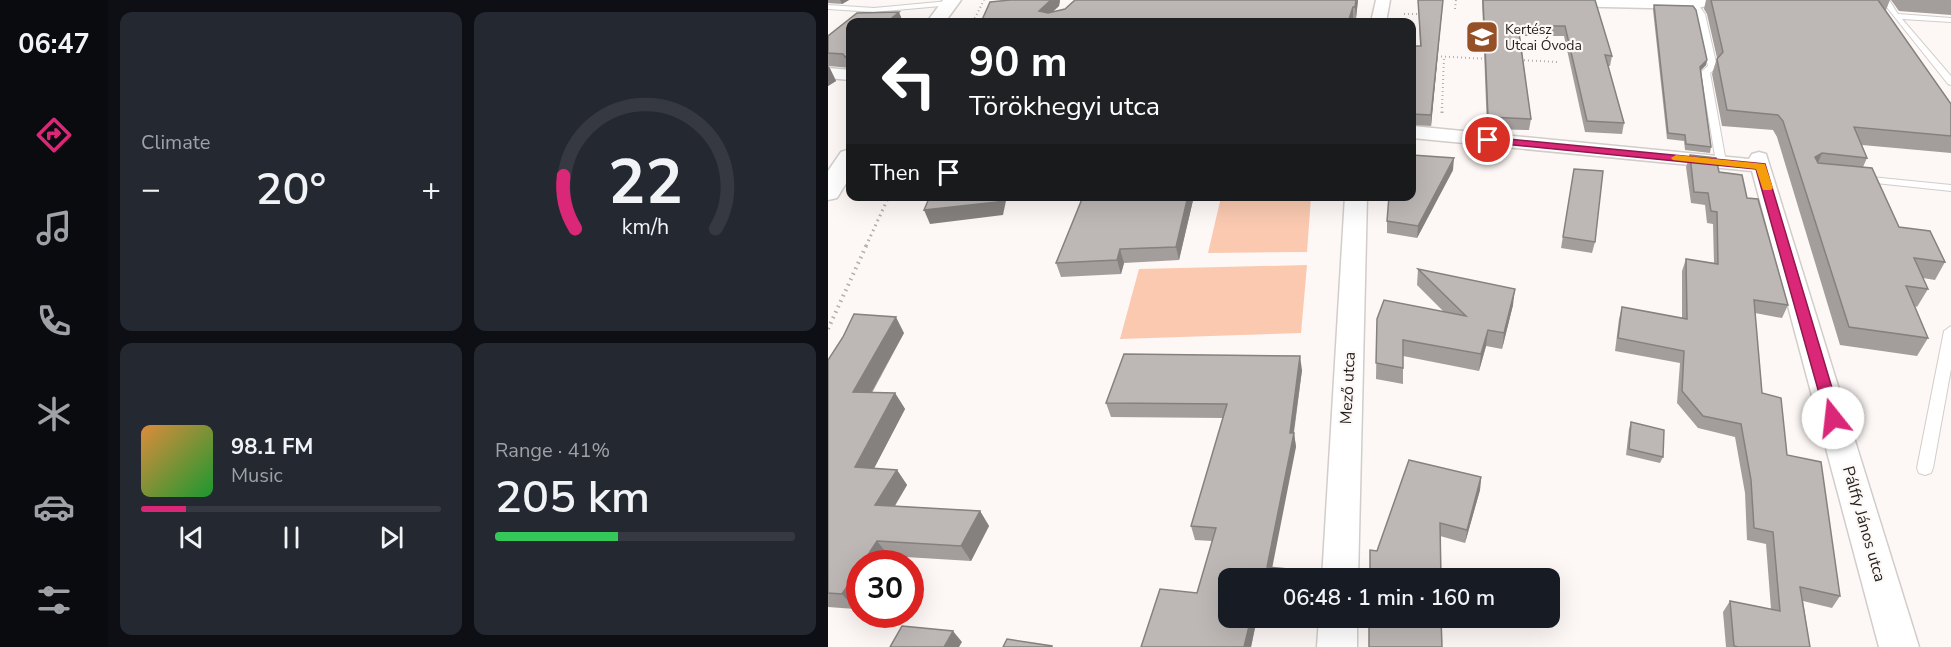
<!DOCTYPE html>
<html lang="en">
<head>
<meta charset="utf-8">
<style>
	body { margin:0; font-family:"Nunito Sans",sans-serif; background:#242831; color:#f1f3f6; height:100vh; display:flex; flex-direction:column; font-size:22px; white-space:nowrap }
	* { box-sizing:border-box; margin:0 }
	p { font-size:20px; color:#9ea1a6 }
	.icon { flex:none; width:33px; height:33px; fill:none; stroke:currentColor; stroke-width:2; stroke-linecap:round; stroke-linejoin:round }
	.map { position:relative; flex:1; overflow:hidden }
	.side { display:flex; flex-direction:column; gap:12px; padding:12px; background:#0d0f14; width:720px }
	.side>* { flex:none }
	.hud { position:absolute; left:18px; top:18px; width:570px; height:183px; border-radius:12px; box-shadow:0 6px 24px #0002; background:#202124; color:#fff; overflow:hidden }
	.speed { position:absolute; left:18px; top:550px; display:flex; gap:12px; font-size:30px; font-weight:700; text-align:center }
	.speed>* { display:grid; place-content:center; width:78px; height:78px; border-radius:50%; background:#171b24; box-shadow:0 6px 24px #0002; line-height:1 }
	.speed .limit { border:9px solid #d22; background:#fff; color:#111 }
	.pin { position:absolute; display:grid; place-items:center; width:51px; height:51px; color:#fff; margin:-26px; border:3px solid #fff; border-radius:50%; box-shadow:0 2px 6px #0007 }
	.me { position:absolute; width:66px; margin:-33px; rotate:344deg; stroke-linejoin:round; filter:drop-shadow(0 0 4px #0008) }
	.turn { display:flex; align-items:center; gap:21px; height:126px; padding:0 24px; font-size:27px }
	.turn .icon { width:78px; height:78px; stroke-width:2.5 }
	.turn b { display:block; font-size:42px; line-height:51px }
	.then { display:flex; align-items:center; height:57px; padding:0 24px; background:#0003; gap:12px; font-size:22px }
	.big { font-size:45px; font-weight:600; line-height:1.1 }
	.side .card { flex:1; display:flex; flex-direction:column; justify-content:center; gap:9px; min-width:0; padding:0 21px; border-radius:12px; background:#242831 }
	.side .dial { align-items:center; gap:0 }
	.dial svg { height:156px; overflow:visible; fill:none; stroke:#363941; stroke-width:7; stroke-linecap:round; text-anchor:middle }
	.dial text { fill:#f1f3f6; stroke:none }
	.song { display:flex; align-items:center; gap:18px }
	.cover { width:72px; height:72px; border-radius:9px; background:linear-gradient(135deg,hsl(30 70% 55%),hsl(130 70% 35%)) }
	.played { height:6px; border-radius:3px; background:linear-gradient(90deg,#db2777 15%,#363941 15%) }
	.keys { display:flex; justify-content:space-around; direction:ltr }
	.heat { display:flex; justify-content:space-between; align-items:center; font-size:33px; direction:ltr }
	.charge { height:9px; border-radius:4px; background:linear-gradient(90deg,#34c759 41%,#363941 0) }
	.side .tiles { flex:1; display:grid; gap:12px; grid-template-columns:repeat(2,1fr) }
	.trip { position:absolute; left:390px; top:568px; width:342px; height:60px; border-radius:12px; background:#171b24; box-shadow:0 6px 24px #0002; font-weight:600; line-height:60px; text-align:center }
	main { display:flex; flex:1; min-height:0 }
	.tabs { display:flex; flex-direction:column; width:108px; justify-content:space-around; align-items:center; background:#090b0e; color:#9ea1a6 }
	.tabs .icon { width:42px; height:42px }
	.tabs .active { color:#db2777 }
	.tabs b { font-size:27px; color:#f1f3f6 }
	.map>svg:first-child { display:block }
</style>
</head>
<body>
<main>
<nav class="tabs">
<b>06:47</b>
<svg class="icon active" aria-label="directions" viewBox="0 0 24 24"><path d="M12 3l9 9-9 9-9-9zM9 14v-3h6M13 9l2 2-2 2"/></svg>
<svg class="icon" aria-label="music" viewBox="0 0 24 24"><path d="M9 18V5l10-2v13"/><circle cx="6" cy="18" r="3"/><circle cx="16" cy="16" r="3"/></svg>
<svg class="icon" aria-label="phone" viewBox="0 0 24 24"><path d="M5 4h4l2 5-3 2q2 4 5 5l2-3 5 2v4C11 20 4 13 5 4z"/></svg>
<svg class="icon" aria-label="climate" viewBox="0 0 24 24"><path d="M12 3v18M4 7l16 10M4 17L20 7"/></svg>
<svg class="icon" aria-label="car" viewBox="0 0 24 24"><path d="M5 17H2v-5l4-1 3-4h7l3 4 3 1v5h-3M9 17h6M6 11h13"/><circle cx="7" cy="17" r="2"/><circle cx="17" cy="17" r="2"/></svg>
<svg class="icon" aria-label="filters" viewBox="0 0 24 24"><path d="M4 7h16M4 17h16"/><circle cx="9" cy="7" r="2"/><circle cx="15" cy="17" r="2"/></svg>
</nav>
<section class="side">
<div class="tiles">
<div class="card"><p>Climate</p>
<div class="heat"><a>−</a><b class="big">20°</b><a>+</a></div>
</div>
<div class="card dial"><svg viewBox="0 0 100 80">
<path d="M14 69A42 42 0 1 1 86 69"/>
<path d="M14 69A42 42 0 0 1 8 42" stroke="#db2777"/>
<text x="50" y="56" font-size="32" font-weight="700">22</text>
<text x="50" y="72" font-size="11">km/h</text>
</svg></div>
<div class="card">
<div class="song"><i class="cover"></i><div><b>98.1 FM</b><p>Music</p></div></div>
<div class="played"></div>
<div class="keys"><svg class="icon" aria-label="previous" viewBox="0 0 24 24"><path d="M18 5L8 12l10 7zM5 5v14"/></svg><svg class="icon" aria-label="pause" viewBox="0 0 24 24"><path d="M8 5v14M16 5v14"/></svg><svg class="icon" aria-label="next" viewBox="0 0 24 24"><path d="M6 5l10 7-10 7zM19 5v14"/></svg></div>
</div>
<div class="card"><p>Range · 41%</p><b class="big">205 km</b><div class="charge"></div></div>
</div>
</section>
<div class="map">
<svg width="1123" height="647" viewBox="0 0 1123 647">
	<rect width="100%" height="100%" fill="#fdf8f5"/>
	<g fill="#fac9b0">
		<polygon points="393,197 483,197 479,252 380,253"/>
		<polygon points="479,265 473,333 292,339 311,269"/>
	</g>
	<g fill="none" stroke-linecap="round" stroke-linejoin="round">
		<defs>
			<g id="service">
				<polygon points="1053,0 1061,0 1070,14 1123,18 1123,22 1074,19 1123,76 1123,85 1120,84"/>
				<polygon points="121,1 125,3 124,5 46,12 0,9 0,5 46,8"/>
				<polygon points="863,3 869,3 877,14 889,67 882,73 898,162 893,165 888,162 873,72 880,66 869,14 862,5"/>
				<polygon points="1033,176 1123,185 1123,191 1029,181 1028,179"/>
				<polygon points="1123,326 1123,369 1105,468 1103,473 1097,475 1091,473 1089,468 1116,331"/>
			</g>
			<g id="minor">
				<polygon points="548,0 562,0 558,22 543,22"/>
				<polygon points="727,0 892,0 890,3 866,9 733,6 728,5"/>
				<polygon points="0,68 22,70 22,80 0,78"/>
				<polygon points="584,126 921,159 924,154 931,152 938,154 1091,647 1051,647 924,171 584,138"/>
				<polygon points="517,196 539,196 530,579 494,579"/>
				<polygon points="491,618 529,618 529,647 489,647"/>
			</g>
			<g id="tertiary">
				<polygon points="115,0 133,0 117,22 99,22"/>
				<polygon points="22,149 22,177 9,198 0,200 0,171 13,152"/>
			</g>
		</defs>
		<use href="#service" stroke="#d2cdca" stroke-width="2"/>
		<use href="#minor" stroke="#d2cdca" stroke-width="3"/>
		<use href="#tertiary" stroke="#d2cdca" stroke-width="3"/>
		<g stroke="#b2aeac" stroke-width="2" stroke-dasharray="1 3" stroke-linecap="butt">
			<polyline points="627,9 628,0"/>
			<polyline points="576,14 590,14"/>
			<polyline points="145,22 156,0"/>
			<polyline points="605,56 661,59"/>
			<polyline points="692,60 730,62"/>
			<polyline points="614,108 616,57"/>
		</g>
		<g stroke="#b2aeac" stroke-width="3" stroke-dasharray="1.5 4" stroke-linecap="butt">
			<polyline points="614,113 614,107"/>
			<polyline points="38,246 61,196"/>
		</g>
		<polyline stroke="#b2aeac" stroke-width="4" stroke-dasharray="1.5 4.5" stroke-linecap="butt" points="0,329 39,244"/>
		<use href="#service" fill="#fff" fill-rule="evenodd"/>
		<use href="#minor" fill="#fff" fill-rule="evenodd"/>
		<use href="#tertiary" fill="#fff" fill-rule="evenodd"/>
	</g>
	<g fill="#a39e9c">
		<polygon points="0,0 21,0 14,4 0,3"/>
		<polygon points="182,0 232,0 231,6 224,12 530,0 528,18 153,22"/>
		<polygon points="590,0 615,0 603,126 584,125 584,46 592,46"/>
		<polygon points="654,0 767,0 784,56 782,66 780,66 796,123 794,134 757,132 736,36 692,36 703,119 701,130 659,129"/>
		<polygon points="878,0 1062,0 1058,10 1057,10 1123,104 1123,153 1034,145 1039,158 1035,167 1071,227 1117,262 1107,280 1095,278 1100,289 1089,307 1087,306 1100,338 1089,356 1012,345 949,137 945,130 894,126 884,74 889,58 879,14 876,9"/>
		<polygon points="1063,0 1123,0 1123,15 1071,11"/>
		<polygon points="826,5 878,65 873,70 883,147 882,153 857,150 856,141 839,139 825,10"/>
		<polygon points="22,22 22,68 1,66 8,81 0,86 0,36"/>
		<polygon points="862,155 891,172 919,198 960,305 954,318 927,313 934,393 1012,596 1004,608 975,601 982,647 898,647 895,612 902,601 943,609 938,544 919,540 917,493 907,437 870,428 849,403 852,363 787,351 791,319 794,307 854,318 854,271 858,259 886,263 885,224 879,223 877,205 863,203 858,167"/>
		<polygon points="746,169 767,242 764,253 733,248"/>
		<polygon points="625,170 589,238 559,233 559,221"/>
		<polygon points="270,196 366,196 351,260 296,263 293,274 233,277 228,263"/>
		<polygon points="590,269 685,305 674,349 658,346 651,371 575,356 575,384 548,379 549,319 616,312 589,285"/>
		<polygon points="76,333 44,393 67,393 77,409 46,468 69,470 79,485 67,506 152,511 161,526 143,561 61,556 56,564 32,564 27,609 0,607 0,360"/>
		<polygon points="474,370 466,433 468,447 400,579 400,618 429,618 423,647 369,593 384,541 367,540 363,526 395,418 283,417 278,403"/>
		<polygon points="803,422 835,457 832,463 798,455 801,429"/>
		<polygon points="653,477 652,490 637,543 612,536 613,579 549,551"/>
	</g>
	<g fill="#84817f">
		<polygon points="12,0 21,0 14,4"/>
		<polygon points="223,0 232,0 231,6 214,22 211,11"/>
		<polygon points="528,0 530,0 528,18 527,7"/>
		<polygon points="615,0 603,126 603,115"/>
		<polygon points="525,7 525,18 524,22 520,22"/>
		<polygon points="71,12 75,22 59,22"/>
		<polygon points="22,53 22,68 17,57"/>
		<polygon points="879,60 878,65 871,72 872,67"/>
		<polygon points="0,67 1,67 8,81 0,86"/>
		<polygon points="994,153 987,170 987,157"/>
		<polygon points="626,158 625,170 589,238 590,226"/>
		<polygon points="88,196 111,196 112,199 90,201"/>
		<polygon points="171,196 179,196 175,215 102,224 96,210"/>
		<polygon points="360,196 366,196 351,260 348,247"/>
		<polygon points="292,249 296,263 293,274 289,260"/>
		<polygon points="687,289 685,305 674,349 676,333"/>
		<polygon points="68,317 76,333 35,407 25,392"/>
		<polygon points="660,330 658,346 651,371 653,354"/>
		<polygon points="472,356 474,370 465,436 466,433 468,447 442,579 439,567 462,433"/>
		<polygon points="67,393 77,409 39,482 27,467"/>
		<polygon points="69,470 79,485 58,520 47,505"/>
		<polygon points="653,477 652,490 637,543 639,530"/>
		<polygon points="152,511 161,526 143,561 133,546"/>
		<polygon points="49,541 61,556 56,564 34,564"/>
		<polygon points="32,567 32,602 27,609 14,594"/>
		<polygon points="423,618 429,618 423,647 416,647"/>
		<polygon points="125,631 134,642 131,647 116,647"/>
	</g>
	<g fill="#bdb8b5" stroke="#84817f" stroke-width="1.5">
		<polygon points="182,0 223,0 211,11 220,13 237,9 247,0 528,0 527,7 525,7 520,22 153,22 162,2"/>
		<polygon points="590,0 615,0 603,115 584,114 584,46 593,46"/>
		<polygon points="655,0 767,0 784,56 777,55 796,123 759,121 737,26 690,26 703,119 660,117"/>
		<polygon points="883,0 1050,0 1123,104 1123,136 1026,127 1039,158 994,153 987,157 990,163 1044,168 1071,227 1102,231 1117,262 1086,258 1100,289 1078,286 1100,338 1021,327 955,121 950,115 899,110 889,59 895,52"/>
		<polygon points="826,5 865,6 868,10 879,60 872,67 883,147 858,144 857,135 840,133"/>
		<polygon points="71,12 59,22 22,22 22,53 17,57 15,54 0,53 0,36 29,13"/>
		<polygon points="584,155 626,158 590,226 559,221 561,196 584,196"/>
		<polygon points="862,155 888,158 891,172 914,175 919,198 930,199 960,305 926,300 934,393 953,398 959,455 993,462 1012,596 972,587 982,647 910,647 906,646 902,601 952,611 945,532 926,528 923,480 913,424 875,416 854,391 856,351 790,338 794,307 859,319 858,259 890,264 889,212 883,211 880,193 866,192"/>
		<polygon points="746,169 775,171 767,242 735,237"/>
		<polygon points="102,196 171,196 169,202 96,210"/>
		<polygon points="270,196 360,196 348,247 292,249 289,260 228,263 254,199 269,199"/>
		<polygon points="590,269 687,289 676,333 660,330 653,354 575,340 575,368 548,363 549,319 556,300 638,316"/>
		<polygon points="26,314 68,317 25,392 67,393 27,467 69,470 47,505 152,511 133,546 49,541 34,564 32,564 32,567 14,594 0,593 0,360 15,337"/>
		<polygon points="296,354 472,356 462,433 466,433 439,567 480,571 479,579 400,579 400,618 423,618 416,647 313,647 332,589 369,593 388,528 363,526 399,404 278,403"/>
		<polygon points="803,422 836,430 835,457 801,449"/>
		<polygon points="581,460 653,477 639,530 612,523 613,579 542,579 542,550 549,551"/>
		<polygon points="541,618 613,618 614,647 541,647"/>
		<polygon points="74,626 125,631 116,647 62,647"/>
		<polygon points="179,639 224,646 224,647 175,647"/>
	</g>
	<polygon fill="#db2777" stroke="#8e194d" stroke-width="1.5" points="660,137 937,164 1013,418 1011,422 1000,422 998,418 928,169 656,142 655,140"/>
	<polygon fill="#f59e0b" points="848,155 937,164 945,188 943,190 935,190 928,169 845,160 843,158"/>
	<defs>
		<symbol id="school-square" viewBox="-11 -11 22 22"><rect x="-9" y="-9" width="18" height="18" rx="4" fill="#965027" stroke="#fdf8f5"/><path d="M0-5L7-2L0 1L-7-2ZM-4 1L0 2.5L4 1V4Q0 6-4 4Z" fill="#fff"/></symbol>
	</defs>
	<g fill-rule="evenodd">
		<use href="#school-square" x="635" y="18" width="38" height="38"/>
	</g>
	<g text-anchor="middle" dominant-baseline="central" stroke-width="4.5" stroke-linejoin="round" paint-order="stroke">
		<g font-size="14" fill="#211f1e" stroke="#fdf8f5" text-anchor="start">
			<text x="677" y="29">Kertész<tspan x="677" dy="16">Utcai Óvoda</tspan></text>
		</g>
		<g font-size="16" fill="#211f1e" stroke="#fdf8f5">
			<text transform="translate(520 388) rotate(-87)">Mező utca</text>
			<text transform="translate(1036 524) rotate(74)">Pálffy János utca</text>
		</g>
	</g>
</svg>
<div class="speed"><div class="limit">30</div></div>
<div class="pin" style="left:660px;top:140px;background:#d93025"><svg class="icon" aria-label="arrive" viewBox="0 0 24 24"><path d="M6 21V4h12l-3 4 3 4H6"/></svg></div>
<svg class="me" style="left:1005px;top:418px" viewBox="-20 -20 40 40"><circle r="19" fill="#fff"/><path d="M0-13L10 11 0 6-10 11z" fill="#db2777"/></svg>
<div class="trip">06:48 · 1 min · 160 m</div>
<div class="hud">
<div class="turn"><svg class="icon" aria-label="left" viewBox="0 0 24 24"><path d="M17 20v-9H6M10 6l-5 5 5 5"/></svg><div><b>90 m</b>Törökhegyi utca</div></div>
<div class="then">Then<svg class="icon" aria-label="arrive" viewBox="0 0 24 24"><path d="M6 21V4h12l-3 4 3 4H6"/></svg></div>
</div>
</div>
</main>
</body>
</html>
